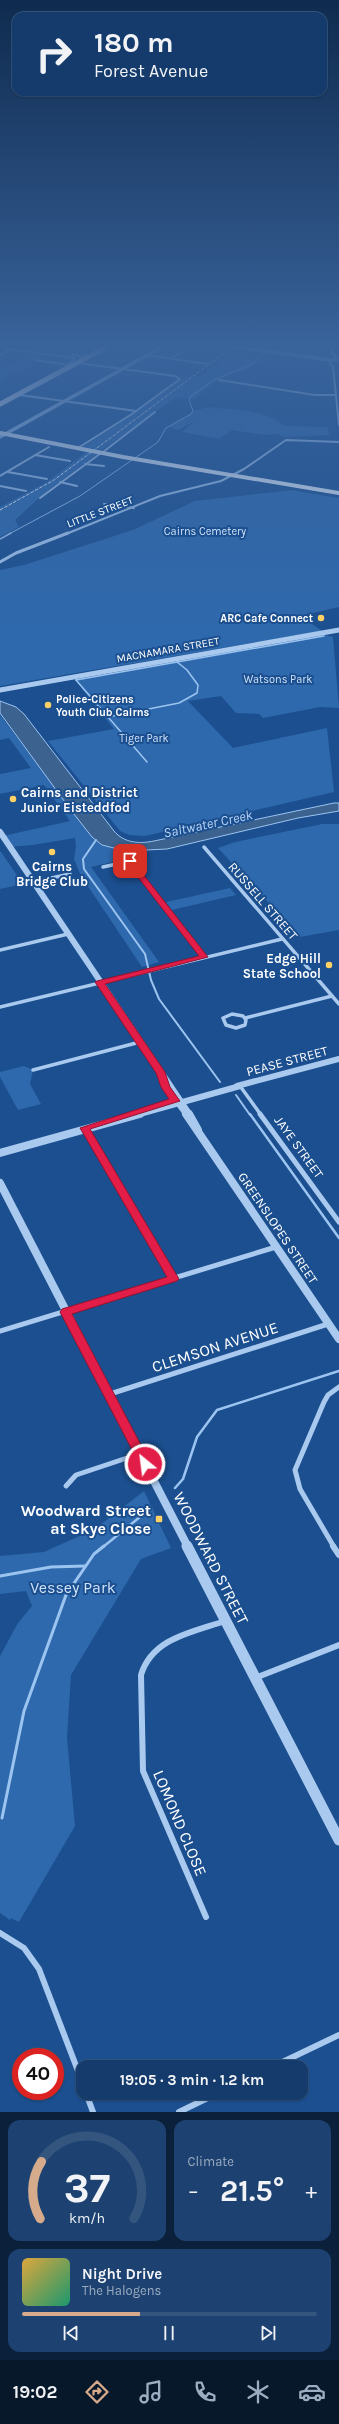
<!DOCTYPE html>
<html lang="en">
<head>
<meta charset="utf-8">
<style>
	body { margin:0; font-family:Karla,sans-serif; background:#1d4271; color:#f1f3f6; height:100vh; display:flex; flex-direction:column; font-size:15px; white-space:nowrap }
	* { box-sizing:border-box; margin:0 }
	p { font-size:13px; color:#9dadc1 }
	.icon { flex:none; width:22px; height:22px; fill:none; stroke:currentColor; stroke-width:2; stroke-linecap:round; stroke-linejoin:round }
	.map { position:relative; height:2112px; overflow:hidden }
	.drawer { display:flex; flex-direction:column; gap:8px; padding:8px; background:#0b203b; flex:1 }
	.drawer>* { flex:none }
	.hud { position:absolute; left:12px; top:12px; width:315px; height:84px; border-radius:12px; box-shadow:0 1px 3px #0004,0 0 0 1px #33557e; background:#143b6b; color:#f1f3f6; overflow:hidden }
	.speed { position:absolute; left:12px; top:2048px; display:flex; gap:8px; font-size:20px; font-weight:700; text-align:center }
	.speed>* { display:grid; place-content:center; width:52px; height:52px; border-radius:50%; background:#143b6b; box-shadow:0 1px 3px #0004,0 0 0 1px #33557e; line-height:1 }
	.speed .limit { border:6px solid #d22; background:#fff; color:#111 }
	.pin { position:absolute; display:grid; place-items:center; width:34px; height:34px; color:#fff; margin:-17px; border-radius:8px; box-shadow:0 2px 6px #0006 }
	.me { position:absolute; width:44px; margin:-22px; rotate:331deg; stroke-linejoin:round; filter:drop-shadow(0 0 3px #0008) }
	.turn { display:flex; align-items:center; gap:14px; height:84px; padding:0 16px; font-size:18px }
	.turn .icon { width:52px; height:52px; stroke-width:2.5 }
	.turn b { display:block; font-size:28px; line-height:34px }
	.big { font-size:30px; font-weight:700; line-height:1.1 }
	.drawer .tile { flex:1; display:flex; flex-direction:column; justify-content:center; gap:6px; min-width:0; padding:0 14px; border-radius:12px; background:#1d4271 }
	.drawer .dial { align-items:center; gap:0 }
	.dial svg { height:104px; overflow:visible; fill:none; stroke:#33557e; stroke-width:7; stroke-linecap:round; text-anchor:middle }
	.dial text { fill:#f1f3f6; stroke:none }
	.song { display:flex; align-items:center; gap:12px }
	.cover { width:48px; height:48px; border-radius:6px; background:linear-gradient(135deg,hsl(40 70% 55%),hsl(160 70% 35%)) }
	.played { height:4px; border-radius:2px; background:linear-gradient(90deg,#d6ab8b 40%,#33557e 40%) }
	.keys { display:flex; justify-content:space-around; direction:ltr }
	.heat { display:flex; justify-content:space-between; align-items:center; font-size:22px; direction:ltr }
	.drawer .tiles { flex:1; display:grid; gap:8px; grid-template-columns:1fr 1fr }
	.tile:last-child { grid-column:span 2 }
	.trip { position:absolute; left:76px; top:2060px; width:232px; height:40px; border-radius:12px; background:#143b6b; box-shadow:0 1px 3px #0004,0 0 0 1px #33557e; font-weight:700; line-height:40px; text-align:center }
	.dock { display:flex; height:64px; justify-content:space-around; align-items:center; background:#08182b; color:#9dadc1 }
	.dock .icon { width:28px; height:28px }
	.dock .on { color:#d6ab8b }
	.dock b { font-size:18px; color:#f1f3f6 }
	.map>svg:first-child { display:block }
</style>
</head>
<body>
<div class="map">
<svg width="339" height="2112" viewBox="0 0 339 2112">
	<rect width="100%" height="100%" fill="#1b4f8f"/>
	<g fill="#2e69ad">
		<polygon points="28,353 44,355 26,369 12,373 0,382 0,370 15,364"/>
		<polygon points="228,356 262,360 248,369 218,379 194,399 176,397 102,450 83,447 134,414 187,376 198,378"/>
		<path d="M208,407C231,410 267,409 284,426L328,427L329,435L284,437L278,434L265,435L232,430L219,439L182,432L195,421L178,430L169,427L194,411Z"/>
		<polygon points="88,451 98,453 42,495 15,520 19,527 0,537 0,507 47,482"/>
		<polygon points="291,490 339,498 339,607 300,616 322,631 0,686 0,570 24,565 133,530 195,501"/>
		<polygon points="322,634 333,637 339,708 320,707 263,718 259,714 236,713 221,696 188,701 233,748 327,728 334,792 145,836 129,835 120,831 48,741 114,729 75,680"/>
		<polygon points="0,715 92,837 114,848 126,851 121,860 91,867 159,962 142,967 81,876 74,859 76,846 75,838 33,845 10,847 3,836 70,821 44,785 0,794 0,774 31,768 9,738 0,740"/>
		<polygon points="322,824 339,824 339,930 300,937 218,848 235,842"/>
		<polygon points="0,851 1,852 23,884 0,889"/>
		<polygon points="230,888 236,895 172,910 166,902"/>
		<polygon points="24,1066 33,1070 30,1084 41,1104 18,1110 0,1077 0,1072"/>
		<polygon points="144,1491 171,1548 141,1559 71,1675 67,1738 75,1826 19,1922 11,1918 10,1920 0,1913 0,1656 18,1623 32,1606 26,1591 0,1594 0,1556 44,1552 95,1529"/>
	</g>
	<path fill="#3c6290" stroke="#9cc4f0" d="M0,701L16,707L24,714L114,831C124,843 139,844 154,841L334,803H339V811L298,818L167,849L126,851L102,845L92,837L70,809L0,713Z"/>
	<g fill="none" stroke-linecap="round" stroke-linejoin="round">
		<polyline stroke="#9cc4f0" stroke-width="1" points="9,534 80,496 158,442 166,428 191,414 193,411 189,400 191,396 214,380 252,364 277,342"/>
		<g stroke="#9cc4f0" stroke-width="1.5">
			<polyline points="0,539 11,533"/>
			<polyline points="76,680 324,636"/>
			<polyline points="76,680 147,762"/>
			<polyline points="108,717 179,703 197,693 198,685 187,670 177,662"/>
		</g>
		<g stroke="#9cc4f0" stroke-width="2">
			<polyline points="96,840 83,859 84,869 145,954 151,980 159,999 220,1082"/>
			<polyline points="236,1095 250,1115"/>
		</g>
		<g stroke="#9cc4f0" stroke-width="2.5">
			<polyline points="250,1114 339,1238"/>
			<polyline points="175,1488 183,1479 197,1437 217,1410 339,1371"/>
			<polyline points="103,1547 151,1508"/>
		</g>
		<g stroke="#9cc4f0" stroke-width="3">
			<polyline points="0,1576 51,1567 85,1566"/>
			<polyline points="2,1818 24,1711 66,1595 94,1554 104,1546"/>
		</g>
		<g stroke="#a9c9ee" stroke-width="2">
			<polyline points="241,347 248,342"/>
			<polyline points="0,348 75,358 68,365 36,360"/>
			<polyline points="0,355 11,349"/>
			<polyline points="72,355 84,356"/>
			<polyline points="147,355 208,364"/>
			<polyline points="172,358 198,342"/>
			<polyline points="328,360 333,367 339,425"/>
			<polyline points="78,363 175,376 180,379 132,414 78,448"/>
			<polyline points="219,380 315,395 336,395"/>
			<polyline points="20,395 136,411"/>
			<polyline points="103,452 155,412"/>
			<polyline points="35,455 70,461"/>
			<polyline points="85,464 104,466"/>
			<polyline points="8,472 47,479"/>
			<polyline points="0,476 49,447"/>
			<polyline points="60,482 77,486"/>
			<polyline points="0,486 26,491"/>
			<polyline points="40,498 101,453"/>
			<polyline points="104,504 134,508"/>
			<polyline points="66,534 160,496 221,481 244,469 286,440 339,442"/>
		</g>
		<polyline stroke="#a9c9ee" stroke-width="3" points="0,562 16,553 68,533"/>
		<g stroke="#a9c9ee" stroke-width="3.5">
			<polyline points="204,847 339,1004"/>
			<polyline points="130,861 138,859"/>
			<polyline points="103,867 130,861 204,957"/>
			<polyline points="33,882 70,874"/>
			<polyline points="0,950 68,934"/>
			<polyline points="0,1007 282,939"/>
			<polygon points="232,1014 243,1016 246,1020 245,1025 236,1028 226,1025 223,1018"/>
			<polyline points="245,1018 332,996"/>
			<polyline points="33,1070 140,1042"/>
			<polyline points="240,1086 261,1115"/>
		</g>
		<g stroke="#a9c9ee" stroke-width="5">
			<polyline points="260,1114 339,1222"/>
			<polyline points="85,1129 173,1279"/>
			<polyline points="0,1331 276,1247"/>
			<polyline points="110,1394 328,1324"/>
			<polyline points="66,1486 76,1475 139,1454"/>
			<polyline points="334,1547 300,1489 295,1470 324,1402 328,1395 339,1387"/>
		</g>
		<g stroke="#a9c9ee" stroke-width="6">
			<polyline points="333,1546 339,1555"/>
			<polyline points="255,1678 339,1645"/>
			<path d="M206,1917L143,1771L141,1675C152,1638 193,1632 225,1621"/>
			<polyline points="0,1933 24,1948 39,1969 83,2084"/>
			<polyline points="272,2067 339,2035"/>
			<polyline points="86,2093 93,2112"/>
			<polyline points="179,2112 218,2093"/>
		</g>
		<g stroke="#a9c9ee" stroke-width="3.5">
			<polyline points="201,342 330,360 339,359"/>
			<polyline points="331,342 332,352 335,356"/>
			<polyline points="0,437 171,342"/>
		</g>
		<polyline stroke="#a9c9ee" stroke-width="5" points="0,690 339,630"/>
		<g stroke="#a9c9ee" stroke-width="6">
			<polyline points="0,832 190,1115"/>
			<polyline points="161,1074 166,1087 187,1115"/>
			<polyline points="237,1086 339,1059"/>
			<polyline points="136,1115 240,1086"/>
		</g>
		<g stroke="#a9c9ee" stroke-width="8">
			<polyline points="186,1114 339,1339"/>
			<polyline points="189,1114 198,1130"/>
			<polyline points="0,1153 140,1114"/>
			<polyline points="0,1183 188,1547"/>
		</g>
		<polyline stroke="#a9c9ee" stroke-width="11" points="187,1546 339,1840"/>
		<polyline stroke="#f0f6ff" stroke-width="4" points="0,433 123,457 339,493"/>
		<polyline stroke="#f8faff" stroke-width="5" points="0,404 101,350 111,342"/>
		<polyline stroke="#fff" stroke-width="1" stroke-dasharray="3.5 1.5" stroke-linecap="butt" points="0,510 54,480 239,342"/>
	</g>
	<linearGradient id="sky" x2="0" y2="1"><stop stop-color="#0f2b4f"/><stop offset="0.54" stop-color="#39639b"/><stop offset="1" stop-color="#39639b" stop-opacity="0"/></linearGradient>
	<rect width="339" height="638" fill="url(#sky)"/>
	<polygon fill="#e11d48" stroke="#92132f" points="127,860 132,860 208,957 105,984 165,1072 170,1087 180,1101 90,1129 179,1279 177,1281 72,1314 151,1464 145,1469 141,1467 60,1312 62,1309 167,1277 80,1128 169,1099 161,1087 156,1073 95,982 97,981 199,956 127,863"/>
	<g fill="#ffd166" stroke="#1b4f8f" stroke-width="1.5">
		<circle cx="321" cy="618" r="4"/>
		<circle cx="48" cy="705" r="4"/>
		<circle cx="13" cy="799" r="4"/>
		<circle cx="52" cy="852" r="4"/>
		<circle cx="329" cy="965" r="4"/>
		<rect x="155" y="1515" width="8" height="8" rx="2"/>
	</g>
	<g text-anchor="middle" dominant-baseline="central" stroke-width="4" stroke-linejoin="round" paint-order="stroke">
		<g font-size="11" fill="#fff" stroke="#1b4f8f">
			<text transform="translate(100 512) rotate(-21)">LITTLE STREET</text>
			<text transform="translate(168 650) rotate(-10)">MACNAMARA STREET</text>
		</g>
		<g font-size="11" fill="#cfe3fa" stroke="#1b4f8f">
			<text x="205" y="531">Cairns Cemetery</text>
			<text x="278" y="679">Watsons Park</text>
			<text x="144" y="738">Tiger Park</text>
		</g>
		<g font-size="11" font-weight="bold" fill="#fff" stroke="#1b4f8f" text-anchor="end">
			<text x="313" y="618">ARC Cafe Connect</text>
			<text x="56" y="699" text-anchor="start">Police-Citizens<tspan x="56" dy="13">Youth Club Cairns</tspan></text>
		</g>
		<g font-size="13" font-weight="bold" fill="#fff" stroke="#1b4f8f" text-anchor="start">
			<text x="21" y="792">Cairns and District<tspan x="21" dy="15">Junior Eisteddfod</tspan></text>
			<text x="52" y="866" text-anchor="middle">Cairns<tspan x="52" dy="15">Bridge Club</tspan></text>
			<text x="321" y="958" text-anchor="end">Edge Hill<tspan x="321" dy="15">State School</tspan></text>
		</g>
		<g font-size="13" fill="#fff" stroke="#1b4f8f">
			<text transform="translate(263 901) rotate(49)">RUSSELL STREET</text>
			<text transform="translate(287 1061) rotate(-15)">PEASE STREET</text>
			<text transform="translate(299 1147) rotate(54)">JAYE STREET</text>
			<text transform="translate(278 1228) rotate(56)">GREENSLOPES STREET</text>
		</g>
		<g font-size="14" font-style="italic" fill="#b5d3f5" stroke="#1b4f8f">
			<text transform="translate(208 824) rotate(-12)">Saltwater Creek</text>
		</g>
		<g font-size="16" fill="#fff" stroke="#1b4f8f">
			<text transform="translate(215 1347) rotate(-18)">CLEMSON AVENUE</text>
			<text transform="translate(211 1558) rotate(63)">WOODWARD STREET</text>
			<text transform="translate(180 1823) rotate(67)">LOMOND CLOSE</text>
		</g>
		<g font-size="16" font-weight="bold" fill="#fff" stroke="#1b4f8f" text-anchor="end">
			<text x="151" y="1510">Woodward Street<tspan x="151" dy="18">at Skye Close</tspan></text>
		</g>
		<g font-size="16" fill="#cfe3fa" stroke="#1b4f8f">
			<text x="73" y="1587">Vessey Park</text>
		</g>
	</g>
</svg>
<div class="speed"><div class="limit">40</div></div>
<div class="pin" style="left:130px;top:861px;background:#d93025"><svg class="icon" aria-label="arrive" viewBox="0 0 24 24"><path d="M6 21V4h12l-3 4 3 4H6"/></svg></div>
<svg class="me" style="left:145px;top:1464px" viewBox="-20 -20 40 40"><circle r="17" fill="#e11d48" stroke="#fff" stroke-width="3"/><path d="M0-11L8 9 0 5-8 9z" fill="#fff"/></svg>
<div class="trip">19:05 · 3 min · 1.2 km</div>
<div class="hud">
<div class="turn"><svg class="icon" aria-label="right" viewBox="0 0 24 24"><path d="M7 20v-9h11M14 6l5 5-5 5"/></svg><div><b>180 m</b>Forest Avenue</div></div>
</div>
</div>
<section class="drawer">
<div class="tiles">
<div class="tile dial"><svg viewBox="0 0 100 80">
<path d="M14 69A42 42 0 1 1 86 69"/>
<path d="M14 69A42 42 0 0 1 15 25" stroke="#d6ab8b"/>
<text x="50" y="56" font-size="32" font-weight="700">37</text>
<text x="50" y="72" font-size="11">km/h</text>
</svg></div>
<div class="tile"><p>Climate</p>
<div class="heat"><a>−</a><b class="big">21.5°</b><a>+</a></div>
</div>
<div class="tile">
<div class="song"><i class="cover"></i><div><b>Night Drive</b><p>The Halogens</p></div></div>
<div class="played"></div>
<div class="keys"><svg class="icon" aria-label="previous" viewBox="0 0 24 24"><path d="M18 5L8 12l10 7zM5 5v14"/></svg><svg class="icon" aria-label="pause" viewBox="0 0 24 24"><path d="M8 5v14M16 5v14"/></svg><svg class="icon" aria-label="next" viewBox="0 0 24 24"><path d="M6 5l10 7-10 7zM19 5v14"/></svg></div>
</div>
</div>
</section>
<nav class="dock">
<b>19:02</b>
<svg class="icon on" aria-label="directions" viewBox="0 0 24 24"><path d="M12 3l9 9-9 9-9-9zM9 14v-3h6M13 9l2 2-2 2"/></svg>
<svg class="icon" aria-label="music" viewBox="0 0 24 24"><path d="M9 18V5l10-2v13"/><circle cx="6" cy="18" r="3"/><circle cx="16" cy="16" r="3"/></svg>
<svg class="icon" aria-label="phone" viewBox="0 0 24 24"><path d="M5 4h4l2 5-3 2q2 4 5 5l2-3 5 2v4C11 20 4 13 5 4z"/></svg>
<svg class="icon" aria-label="climate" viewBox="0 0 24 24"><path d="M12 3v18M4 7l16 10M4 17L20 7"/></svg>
<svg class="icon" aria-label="car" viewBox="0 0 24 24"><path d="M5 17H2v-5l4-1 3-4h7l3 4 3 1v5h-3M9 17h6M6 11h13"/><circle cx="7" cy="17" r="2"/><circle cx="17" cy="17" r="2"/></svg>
</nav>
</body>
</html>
